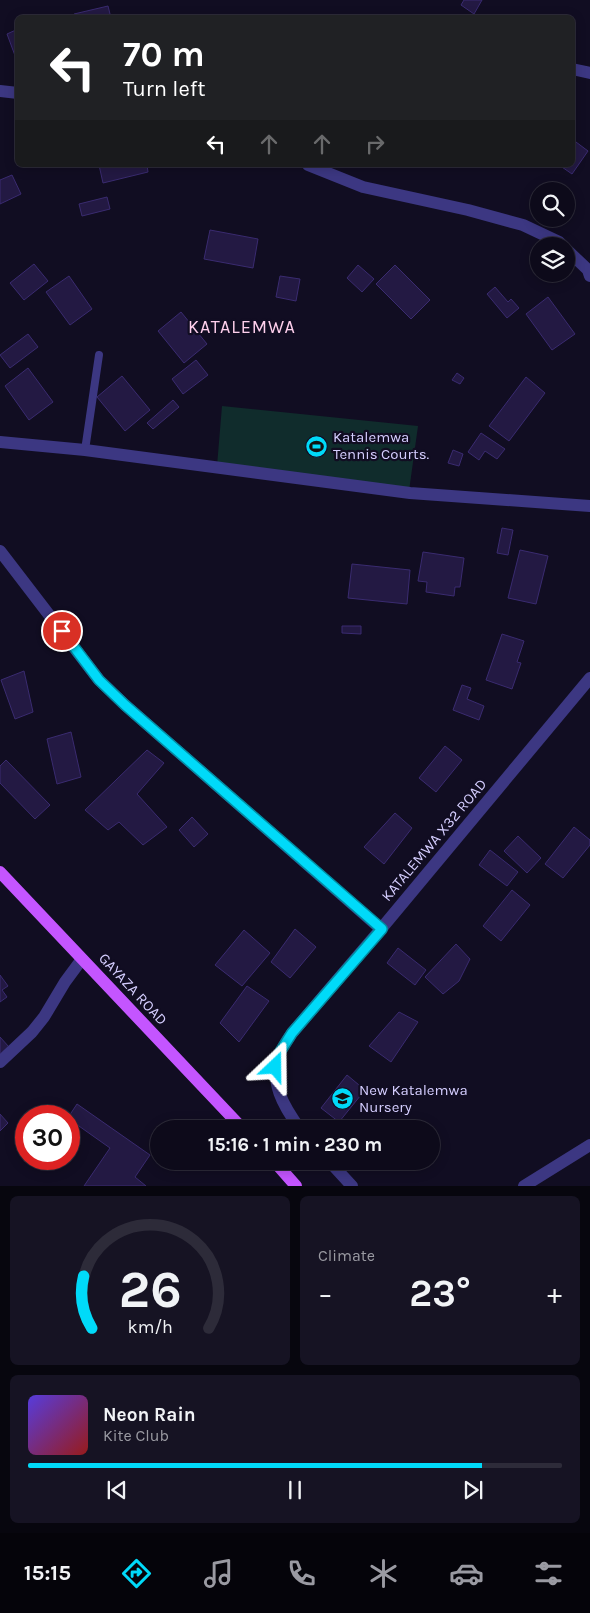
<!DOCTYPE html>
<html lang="en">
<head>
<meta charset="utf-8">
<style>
	body { margin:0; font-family:Karla,sans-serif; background:#161323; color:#f1f3f6; height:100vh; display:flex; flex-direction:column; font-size:19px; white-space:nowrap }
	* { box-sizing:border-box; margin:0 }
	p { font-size:16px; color:#9a9aa2 }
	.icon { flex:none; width:28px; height:28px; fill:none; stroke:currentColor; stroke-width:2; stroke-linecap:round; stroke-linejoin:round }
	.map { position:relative; height:1186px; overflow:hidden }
	.side { display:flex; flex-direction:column; gap:10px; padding:10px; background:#07060e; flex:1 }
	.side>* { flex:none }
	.guide { position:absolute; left:15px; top:15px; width:560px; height:152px; border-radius:8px; box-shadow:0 2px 12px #0003,0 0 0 1px #2d2b39; background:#202124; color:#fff; overflow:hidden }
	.controls { position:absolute; left:530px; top:182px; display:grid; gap:10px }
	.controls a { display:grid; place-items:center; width:45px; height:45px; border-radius:50%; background:#0d0a1a; box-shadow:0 2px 12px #0003,0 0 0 1px #2d2b39; font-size:25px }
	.speed { position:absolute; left:15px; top:1105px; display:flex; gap:10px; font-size:25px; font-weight:700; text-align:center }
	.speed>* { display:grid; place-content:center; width:65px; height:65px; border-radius:50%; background:#0d0a1a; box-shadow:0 2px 12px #0003,0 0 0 1px #2d2b39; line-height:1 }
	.speed .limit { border:8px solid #d22; background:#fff; color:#111 }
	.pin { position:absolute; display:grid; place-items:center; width:42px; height:42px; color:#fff; margin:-21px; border:2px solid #fff; border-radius:50%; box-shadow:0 1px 5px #0007 }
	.me { position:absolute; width:55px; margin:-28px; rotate:23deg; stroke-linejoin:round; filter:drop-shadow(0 0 4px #0008) }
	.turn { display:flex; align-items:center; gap:18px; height:105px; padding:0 25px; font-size:22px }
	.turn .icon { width:65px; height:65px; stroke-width:2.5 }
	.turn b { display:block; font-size:35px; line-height:42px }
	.lanes { display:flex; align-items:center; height:48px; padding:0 25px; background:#0003; justify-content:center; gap:25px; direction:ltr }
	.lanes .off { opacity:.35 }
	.big { font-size:38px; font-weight:700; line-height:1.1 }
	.side .tile { flex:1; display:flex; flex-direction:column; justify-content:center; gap:8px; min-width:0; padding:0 18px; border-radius:8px; background:#161323 }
	.side .dial { align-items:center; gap:0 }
	.dial svg { height:130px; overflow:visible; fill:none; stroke:#2d2b39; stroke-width:7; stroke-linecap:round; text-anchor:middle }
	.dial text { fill:#f1f3f6; stroke:none }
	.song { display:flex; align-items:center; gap:15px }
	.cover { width:60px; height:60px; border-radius:8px; background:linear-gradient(135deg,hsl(250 70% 55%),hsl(0 70% 35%)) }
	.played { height:5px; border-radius:2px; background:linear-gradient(90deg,#00daf9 85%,#2d2b39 85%) }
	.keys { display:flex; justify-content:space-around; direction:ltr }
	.heat { display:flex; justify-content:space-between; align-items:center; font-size:28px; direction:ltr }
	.side .tiles { flex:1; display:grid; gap:10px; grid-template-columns:1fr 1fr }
	.tile:last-child { grid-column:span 2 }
	.trip { position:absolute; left:150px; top:1120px; width:290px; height:50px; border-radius:25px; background:#0d0a1a; box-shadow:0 2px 12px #0003,0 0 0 1px #2d2b39; font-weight:700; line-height:50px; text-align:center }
	.tab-bar { display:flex; height:80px; justify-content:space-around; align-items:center; background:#05040a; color:#9a9aa2 }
	.tab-bar .icon { width:35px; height:35px }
	.tab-bar .current { color:#00daf9 }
	.tab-bar b { font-size:22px; color:#f1f3f6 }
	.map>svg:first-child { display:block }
</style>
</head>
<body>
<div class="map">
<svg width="590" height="1186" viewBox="0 0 590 1186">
	<rect width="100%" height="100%" fill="#110d22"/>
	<polygon fill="#102c2c" points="222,406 418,426 409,491 217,466"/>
	<g fill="#231943" stroke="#3a2b70">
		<polygon points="464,0 482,0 474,14 461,5"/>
		<polygon points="108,6 111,18 75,18 74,14"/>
		<polygon points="18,29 18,61 17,61 7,34"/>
		<polygon points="576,142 588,151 572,174 559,165 572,165 572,146"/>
		<polygon points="99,165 147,165 148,172 103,183"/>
		<polygon points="12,175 21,194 0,204 0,180"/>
		<polygon points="107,197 110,209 82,216 79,204"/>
		<polygon points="210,230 258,239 253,268 204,259"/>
		<polygon points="34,264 48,281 24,300 10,283"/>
		<polygon points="358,265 374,279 362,292 347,278"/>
		<polygon points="395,265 430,300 411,319 376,284"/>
		<polygon points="69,276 92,309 70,325 46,292"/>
		<polygon points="280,276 300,279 296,301 276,297"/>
		<polygon points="495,287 508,302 511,299 519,308 507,318 487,294"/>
		<polygon points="548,297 575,334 552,350 526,314"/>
		<polygon points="181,312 207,344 184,363 158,331"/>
		<polygon points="28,334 38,347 10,368 0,355"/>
		<polygon points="196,360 208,375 183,394 172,379"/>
		<polygon points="28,368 53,402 29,420 5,386"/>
		<polygon points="457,373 464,378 460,384 452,380"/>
		<polygon points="122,376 150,410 125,431 97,397"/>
		<polygon points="526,377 545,393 509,441 489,426"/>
		<polygon points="173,400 179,407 153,429 147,423"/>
		<polygon points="481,433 505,449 497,459 485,451 479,460 468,452"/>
		<polygon points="453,450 463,454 459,466 448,463"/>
		<polygon points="502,528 513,530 508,555 497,553"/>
		<polygon points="520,550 548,556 536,604 508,598"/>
		<polygon points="423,552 464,558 460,587 455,587 454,596 426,592 427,582 418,581"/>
		<polygon points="352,564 410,570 407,604 348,598"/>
		<polygon points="342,626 361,626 361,634 342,633"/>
		<polygon points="502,634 524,641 517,662 521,663 512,689 486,680"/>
		<polygon points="24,671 33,712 15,719 1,680"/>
		<polygon points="462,685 471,688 467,699 484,706 479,720 453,710"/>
		<polygon points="71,732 81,777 57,784 47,739"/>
		<polygon points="445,746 462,760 436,792 419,778"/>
		<polygon points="147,750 164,763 137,794 167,827 143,845 119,822 108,830 85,810"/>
		<polygon points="6,760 50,805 35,819 0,783 0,766"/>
		<polygon points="395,813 412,828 384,864 364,847"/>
		<polygon points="192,817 208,834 194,847 179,830"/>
		<polygon points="574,827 590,840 590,845 563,878 545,864"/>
		<polygon points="518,836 541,858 527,873 504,851"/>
		<polygon points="490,850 518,872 507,886 479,865"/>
		<polygon points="512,890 530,905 501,941 483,926"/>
		<polygon points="295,929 316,947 290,978 271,962"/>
		<polygon points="244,930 270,953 242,986 215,965"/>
		<polygon points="456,944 470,959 459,981 443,994 425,977"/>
		<polygon points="398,948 426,970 415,985 387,963"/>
		<polygon points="0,975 8,986 2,990 7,997 0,1002"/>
		<polygon points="247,986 269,1001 239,1042 220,1023"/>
		<polygon points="399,1012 418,1022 391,1062 369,1046"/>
		<polygon points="0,1037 9,1047 0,1055"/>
		<polygon points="347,1075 365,1090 339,1122 321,1108"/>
		<polygon points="77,1104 150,1155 135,1177 146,1186 84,1186 110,1148 69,1119 69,1116"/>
		<polygon points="0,1114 8,1123 0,1131"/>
	</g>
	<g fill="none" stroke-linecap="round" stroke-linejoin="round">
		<polyline stroke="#3c3782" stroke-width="8" points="85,450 99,355"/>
		<g stroke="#3c3782" stroke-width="12">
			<polyline points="572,69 590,73"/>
			<polyline points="0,91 18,93"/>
			<polyline points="308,165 363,187 468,210 523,225 559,242 563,246"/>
			<polyline points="566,249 588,270 590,276"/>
			<polyline points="0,442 85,450 410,493 590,506"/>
			<polyline points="0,551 99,680 125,705 381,929"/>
			<polyline points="0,1062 32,1032 44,1017 65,982 82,959"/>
			<path d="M300,1129C284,1107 268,1081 280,1053C283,1046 288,1039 292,1033L381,929L590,678"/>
			<polyline points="329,1161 352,1186"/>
			<polyline points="524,1186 590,1145"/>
		</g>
		<g stroke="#c455ff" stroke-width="12">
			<polyline points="0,872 243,1129"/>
			<polyline points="274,1161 296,1186"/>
		</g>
	</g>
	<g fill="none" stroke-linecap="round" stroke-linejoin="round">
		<defs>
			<polyline id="route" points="62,631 99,680 125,705 382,929 292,1033 280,1052 275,1067"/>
		</defs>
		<use href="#route" stroke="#008ea2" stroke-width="12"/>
		<use href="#route" stroke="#00daf9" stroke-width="9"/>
	</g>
	<defs>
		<symbol id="stadium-disc" viewBox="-11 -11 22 22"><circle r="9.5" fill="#00daf9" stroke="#110d22"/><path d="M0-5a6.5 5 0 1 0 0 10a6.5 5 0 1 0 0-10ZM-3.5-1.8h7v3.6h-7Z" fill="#111"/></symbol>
		<symbol id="school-disc" viewBox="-11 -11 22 22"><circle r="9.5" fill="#00daf9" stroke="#110d22"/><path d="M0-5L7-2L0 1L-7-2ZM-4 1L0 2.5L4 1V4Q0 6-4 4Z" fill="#111"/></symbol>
	</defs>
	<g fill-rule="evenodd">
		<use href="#stadium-disc" x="304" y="434" width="25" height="25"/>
		<use href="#school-disc" x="330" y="1086" width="25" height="25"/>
	</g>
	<g text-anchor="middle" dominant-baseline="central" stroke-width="4.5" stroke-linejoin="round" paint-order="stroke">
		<g font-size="15" fill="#d5ceff" stroke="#110d22" text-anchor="start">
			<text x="333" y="437">Katalemwa<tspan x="333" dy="17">Tennis Courts.</tspan></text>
			<text x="359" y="1090">New Katalemwa<tspan x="359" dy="17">Nursery</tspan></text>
		</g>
		<g font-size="15" fill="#d5ceff" stroke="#110d22">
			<text transform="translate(434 840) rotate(-50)">KATALEMWA X32 ROAD</text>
			<text transform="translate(133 989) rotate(47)">GAYAZA ROAD</text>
		</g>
		<g font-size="18" letter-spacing="1" fill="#ffd0ed" stroke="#110d22">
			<text x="242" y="327">KATALEMWA</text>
		</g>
	</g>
</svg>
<div class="controls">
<a><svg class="icon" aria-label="search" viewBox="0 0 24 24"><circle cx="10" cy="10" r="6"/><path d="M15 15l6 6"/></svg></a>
<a><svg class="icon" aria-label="layers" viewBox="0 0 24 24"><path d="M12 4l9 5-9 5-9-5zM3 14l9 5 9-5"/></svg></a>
</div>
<div class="speed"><div class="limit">30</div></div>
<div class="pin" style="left:62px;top:631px;background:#d93025"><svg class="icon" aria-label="arrive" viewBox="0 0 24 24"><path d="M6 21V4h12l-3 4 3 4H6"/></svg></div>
<svg class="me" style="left:275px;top:1067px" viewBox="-20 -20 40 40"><path d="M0-17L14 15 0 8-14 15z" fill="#00daf9" stroke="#fff" stroke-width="4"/></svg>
<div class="trip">15:16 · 1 min · 230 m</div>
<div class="guide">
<div class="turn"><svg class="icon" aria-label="left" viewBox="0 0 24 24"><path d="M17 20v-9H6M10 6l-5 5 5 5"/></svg><div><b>70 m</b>Turn left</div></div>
<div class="lanes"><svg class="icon" aria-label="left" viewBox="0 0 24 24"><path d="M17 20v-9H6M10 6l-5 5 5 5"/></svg><svg class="icon off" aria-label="ahead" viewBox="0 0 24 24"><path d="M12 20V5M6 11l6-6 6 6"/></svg><svg class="icon off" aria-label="ahead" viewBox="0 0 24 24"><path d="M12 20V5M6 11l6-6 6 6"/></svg><svg class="icon off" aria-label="right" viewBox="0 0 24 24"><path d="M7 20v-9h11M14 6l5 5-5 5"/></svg></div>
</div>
</div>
<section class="side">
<div class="tiles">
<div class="tile dial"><svg viewBox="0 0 100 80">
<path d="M14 69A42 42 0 1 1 86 69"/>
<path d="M14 69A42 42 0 0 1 9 37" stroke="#00daf9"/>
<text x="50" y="56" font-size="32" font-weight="700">26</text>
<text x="50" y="72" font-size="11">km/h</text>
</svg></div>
<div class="tile"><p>Climate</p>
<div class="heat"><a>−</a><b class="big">23°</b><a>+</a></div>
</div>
<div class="tile">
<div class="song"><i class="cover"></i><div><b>Neon Rain</b><p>Kite Club</p></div></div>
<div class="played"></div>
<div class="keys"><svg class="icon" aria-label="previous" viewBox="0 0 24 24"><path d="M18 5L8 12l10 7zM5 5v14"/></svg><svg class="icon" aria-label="pause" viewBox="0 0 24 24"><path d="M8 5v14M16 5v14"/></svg><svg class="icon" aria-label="next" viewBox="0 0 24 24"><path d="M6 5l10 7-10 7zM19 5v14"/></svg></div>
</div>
</div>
</section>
<nav class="tab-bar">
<b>15:15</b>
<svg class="icon current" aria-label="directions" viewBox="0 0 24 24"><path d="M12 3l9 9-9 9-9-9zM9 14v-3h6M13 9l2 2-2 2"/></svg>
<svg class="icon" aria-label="music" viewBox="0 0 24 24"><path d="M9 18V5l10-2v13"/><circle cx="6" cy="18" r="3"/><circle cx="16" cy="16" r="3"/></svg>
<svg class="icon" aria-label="phone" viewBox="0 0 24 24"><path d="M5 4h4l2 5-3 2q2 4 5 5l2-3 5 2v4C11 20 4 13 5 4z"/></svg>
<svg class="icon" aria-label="climate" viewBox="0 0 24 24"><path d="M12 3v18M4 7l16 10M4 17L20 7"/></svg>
<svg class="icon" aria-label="car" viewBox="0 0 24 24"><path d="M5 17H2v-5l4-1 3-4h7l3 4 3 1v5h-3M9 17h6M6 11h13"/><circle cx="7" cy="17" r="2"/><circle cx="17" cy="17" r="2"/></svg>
<svg class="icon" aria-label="filters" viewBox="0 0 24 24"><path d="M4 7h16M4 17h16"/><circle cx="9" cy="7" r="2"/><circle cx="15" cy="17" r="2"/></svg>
</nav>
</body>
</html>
